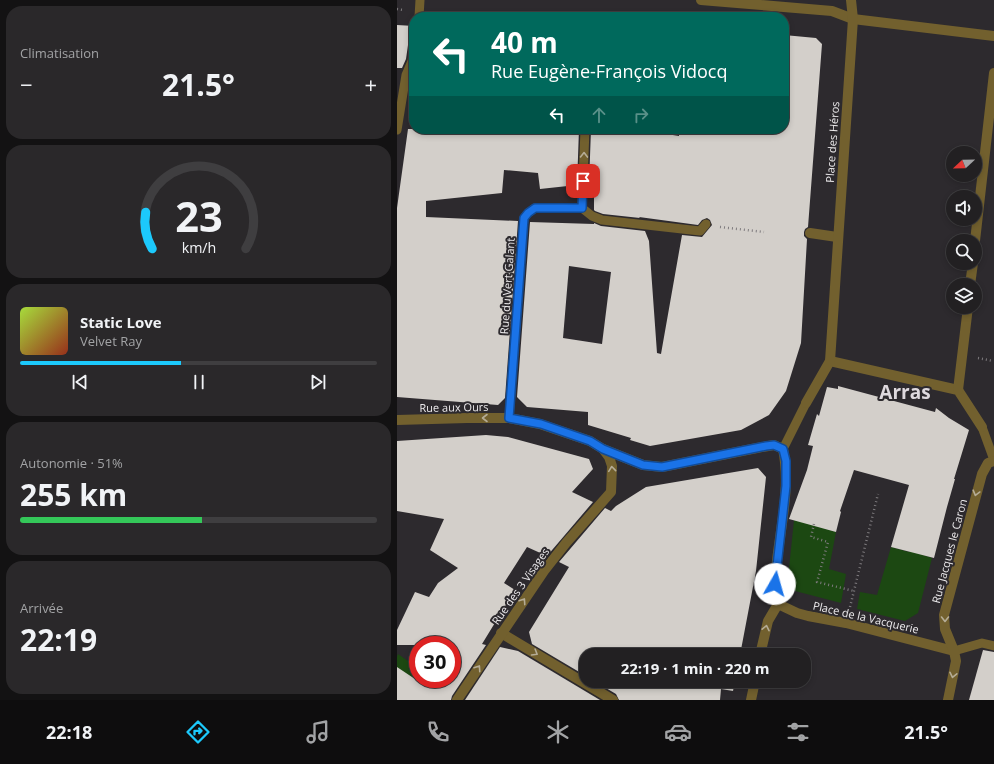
<!DOCTYPE html>
<html lang="fr">
<head>
<meta charset="utf-8">
<style>
	body { margin:0; font-family:"Open Sans",sans-serif; background:#2a282a; color:#f1f3f6; height:100vh; display:flex; flex-direction:column; font-size:15px; white-space:nowrap }
	* { box-sizing:border-box; margin:0 }
	p { font-size:13px; color:#a2a3a5 }
	.icon { flex:none; width:22px; height:22px; fill:none; stroke:currentColor; stroke-width:2; stroke-linecap:round; stroke-linejoin:round }
	.map { position:relative; flex:1; overflow:hidden }
	.panel { display:flex; flex-direction:column; gap:6px; padding:6px; background:#131213; width:397px }
	.panel>* { flex:none }
	.hud { position:absolute; left:12px; top:12px; width:380px; height:122px; border-radius:16px; box-shadow:0 2px 6px #0003,0 0 0 1px #3f3e40; background:#00695c; color:#fff; overflow:hidden }
	.needle { width:26px; rotate:248deg }
	.fabs { position:absolute; left:549px; top:146px; display:grid; gap:8px }
	.fabs a { display:grid; place-items:center; width:36px; height:36px; border-radius:50%; background:#222022; box-shadow:0 2px 6px #0003,0 0 0 1px #3f3e40; font-size:20px }
	.speed { position:absolute; left:12px; top:636px; display:flex; gap:8px; font-size:20px; font-weight:700; text-align:center }
	.speed>* { display:grid; place-content:center; width:52px; height:52px; border-radius:50%; background:#222022; box-shadow:0 2px 6px #0003,0 0 0 1px #3f3e40; line-height:1 }
	.speed .limit { border:6px solid #d22; background:#fff; color:#111 }
	.pin { position:absolute; display:grid; place-items:center; width:34px; height:34px; color:#fff; margin:-17px; border-radius:8px; box-shadow:0 2px 6px #0006 }
	.me { position:absolute; width:44px; margin:-22px; rotate:7deg; stroke-linejoin:round; filter:drop-shadow(0 0 3px #0008) }
	.turn { display:flex; align-items:center; gap:14px; height:84px; padding:0 16px; font-size:18px }
	.turn .icon { width:52px; height:52px; stroke-width:2.5 }
	.turn b { display:block; font-size:28px; line-height:34px }
	.lanes { display:flex; align-items:center; height:38px; padding:0 16px; background:#0003; justify-content:center; gap:20px; direction:ltr }
	.lanes .off { opacity:.35 }
	.big { font-size:30px; font-weight:700; line-height:1.1 }
	.panel .widget { flex:1; display:flex; flex-direction:column; justify-content:center; gap:6px; min-width:0; padding:0 14px; border-radius:16px; background:#2a282a }
	.panel .dial { align-items:center; gap:0 }
	.dial svg { height:104px; overflow:visible; fill:none; stroke:#3f3e40; stroke-width:7; stroke-linecap:round; text-anchor:middle }
	.dial text { fill:#f1f3f6; stroke:none }
	.song { display:flex; align-items:center; gap:12px }
	.cover { width:48px; height:48px; border-radius:6px; background:linear-gradient(135deg,hsl(80 70% 55%),hsl(10 70% 35%)) }
	.played { height:4px; border-radius:2px; background:linear-gradient(90deg,#1cc9fc 45%,#3f3e40 45%) }
	.keys { display:flex; justify-content:space-around; direction:ltr }
	.heat { display:flex; justify-content:space-between; align-items:center; font-size:22px; direction:ltr }
	.charge { height:6px; border-radius:3px; background:linear-gradient(90deg,#34c759 51%,#3f3e40 0) }
	.trip { position:absolute; left:182px; top:648px; width:232px; height:40px; border-radius:16px; background:#222022; box-shadow:0 2px 6px #0003,0 0 0 1px #3f3e40; font-weight:700; line-height:40px; text-align:center }
	.dock { display:flex; height:64px; justify-content:space-around; align-items:center; background:#0e0d0e; color:#a2a3a5 }
	.dock .icon { width:28px; height:28px }
	.dock .active { color:#1cc9fc }
	.dock b { font-size:18px; color:#f1f3f6 }
	main { display:flex; flex:1; min-height:0 }
	.map>svg:first-child { display:block }
</style>
</head>
<body>
<main>
<section class="panel">
<div class="widget"><p>Climatisation</p>
<div class="heat"><a>−</a><b class="big">21.5°</b><a>+</a></div>
</div>
<div class="widget dial"><svg viewBox="0 0 100 80">
<path d="M14 69A42 42 0 1 1 86 69"/>
<path d="M14 69A42 42 0 0 1 9 41" stroke="#1cc9fc"/>
<text x="50" y="56" font-size="32" font-weight="700">23</text>
<text x="50" y="72" font-size="11">km/h</text>
</svg></div>
<div class="widget">
<div class="song"><i class="cover"></i><div><b>Static Love</b><p>Velvet Ray</p></div></div>
<div class="played"></div>
<div class="keys"><svg class="icon" aria-label="previous" viewBox="0 0 24 24"><path d="M18 5L8 12l10 7zM5 5v14"/></svg><svg class="icon" aria-label="pause" viewBox="0 0 24 24"><path d="M8 5v14M16 5v14"/></svg><svg class="icon" aria-label="next" viewBox="0 0 24 24"><path d="M6 5l10 7-10 7zM19 5v14"/></svg></div>
</div>
<div class="widget"><p>Autonomie · 51%</p><b class="big">255 km</b><div class="charge"></div></div>
<div class="widget"><p>Arrivée</p><b class="big">22:19</b></div>
</section>
<div class="map">
<svg width="597" height="700" viewBox="0 0 597 700">
	<rect width="100%" height="100%" fill="#2d2a2e"/>
	<g fill="#1c4812">
		<polygon points="397,520 400,521 401,520 439,532 432,569 449,574 444,603 398,591 391,578"/>
		<polygon points="494,547 512,552 512,550 535,558 521,613 508,621 460,609 463,592 480,595"/>
		<polygon points="1,654 21,668 21,679 0,693 0,657"/>
	</g>
	<g fill="#d3cfca" fill-rule="evenodd">
		<polygon points="0,25 17,26 17,40 13,42 11,45 9,59 5,68 0,68"/>
		<path d="M387,35L419,38L425,44L411,227L408,229L407,232V236L410,239L404,343L389,391L372,415L344,430L253,446L233,440L234,438L191,425V412L130,407L120,397L133,222L197,224V223L204,226L248,231L252,241L260,353L264,354L285,235L305,237L315,225L313,220L310,218L305,220L301,225L242,217L243,218L206,214L198,211L197,210V183L192,184L194,129H238L282,136V129H387ZM172,266L214,272L205,344L166,338Z"/>
		<polygon points="11,129 182,129 180,185 143,189 141,173 107,170 105,193 29,201 29,217 121,221 108,398 101,405 0,397 0,208"/>
		<polygon points="441,386 538,412 539,408 552,418 572,430 557,479 558,479 550,507 537,558 494,547 512,485 457,470 443,511 444,512 439,532 392,519 410,470 416,446 411,445 420,414 422,416 430,387 441,389"/>
		<polygon points="89,435 111,437 192,459 196,469 175,492 196,502 150,556 130,547 107,583 118,590 85,644 89,645 55,696 54,700 0,700 0,667 18,679 55,679 55,645 0,645 0,630 18,592 32,597 41,583 61,568 33,550 47,519 0,511 0,441"/>
		<polygon points="361,468 369,477 359,571 343,655 189,655 189,676 135,644 132,632 172,567 162,562 208,508 214,511 219,506 249,487"/>
		<polygon points="103,647 121,651 203,700 68,700"/>
		<polygon points="586,650 597,652 597,700 572,700"/>
		<polygon points="197,681 338,681 336,691 324,689 323,700 222,700 219,694"/>
	</g>
	<g fill="none" stroke-linecap="round" stroke-linejoin="round">
		<g stroke="#7e7b7e" stroke-width="2.5" stroke-dasharray="1 3" stroke-linecap="butt">
			<polyline points="0,9 6,10"/>
			<polyline points="37,14 66,17"/>
			<polyline points="323,227 367,232"/>
			<polyline points="581,358 596,361"/>
			<polyline points="417,524 414,537 431,542 420,582 457,591"/>
			<polyline points="453,607 481,494"/>
		</g>
		<g stroke="#72602e" stroke-width="9">
			<polyline points="22,17 23,0"/>
			<polyline points="0,130 9,75 15,61 17,46"/>
			<polyline points="185,208 195,216 205,220 303,231 309,224"/>
			<polyline points="185,208 188,129"/>
			<polyline points="112,418 127,218 131,213 138,208 185,208"/>
			<polyline points="585,427 597,460"/>
			<polyline points="386,449 409,403"/>
			<polyline points="557,651 585,643 597,646"/>
		</g>
		<g stroke="#72602e" stroke-width="10">
			<polyline points="304,0 435,11 456,19 597,36"/>
			<polyline points="413,233 440,237"/>
			<polyline points="578,241 597,73"/>
			<polyline points="573,285 576,263"/>
			<polyline points="433,361 561,390 585,427"/>
			<polyline points="561,390 571,307"/>
			<polyline points="409,403 433,361 456,19 454,0"/>
		</g>
		<g stroke="#72602e" stroke-width="10">
			<path d="M206,449L246,465L265,467L360,448L377,445L386,449C395,493 380,538 378,583C378,590 380,597 381,604"/>
			<polyline points="381,604 400,613 411,616 449,623 557,651"/>
			<polyline points="104,633 216,700"/>
			<polyline points="363,655 371,621 381,604"/>
			<polyline points="354,700 358,681"/>
			<polyline points="551,700 559,661 557,651 548,629 547,615 585,474 591,463 597,461"/>
		</g>
		<polyline stroke="#72602e" stroke-width="10" points="0,420 70,418 112,418 143,424 193,441 206,449 212,457 215,466 214,492 169,543 147,571 60,700"/>
	</g>
	<defs><path id="oneway-chevron" d="M-2-3.5L2.5 0L-2 3.5" fill="none" stroke-width="1.6" stroke-linecap="round" stroke-linejoin="round"/></defs>
	<g stroke="#b5ac96">
		<use href="#oneway-chevron" transform="translate(187 155) rotate(-89)"/>
		<use href="#oneway-chevron" transform="translate(88 418) rotate(-180)"/>
		<use href="#oneway-chevron" transform="translate(215 469) rotate(-96)"/>
		<use href="#oneway-chevron" transform="translate(579 493) rotate(105)"/>
		<use href="#oneway-chevron" transform="translate(126 601) rotate(-56)"/>
		<use href="#oneway-chevron" transform="translate(548 619) rotate(90)"/>
		<use href="#oneway-chevron" transform="translate(369 628) rotate(-78)"/>
		<use href="#oneway-chevron" transform="translate(138 653) rotate(31)"/>
		<use href="#oneway-chevron" transform="translate(81 668) rotate(-56)"/>
		<use href="#oneway-chevron" transform="translate(556 675) rotate(102)"/>
	</g>
	<g fill="none" stroke-linecap="round" stroke-linejoin="round">
		<defs>
			<polyline id="route" points="186,181 185,208 138,208 131,213 127,218 112,418 144,424 193,441 206,449 246,465 265,467 369,446 377,445 386,449 389,461 389,486 378,584"/>
		</defs>
		<use href="#route" stroke="#114b97" stroke-width="10"/>
		<use href="#route" stroke="#1a73e8" stroke-width="7"/>
	</g>
	<g text-anchor="middle" dominant-baseline="central" stroke-width="4" stroke-linejoin="round" paint-order="stroke">
		<g font-size="11" fill="#eceaec" stroke="#2d2a2e">
			<text transform="translate(435 142) rotate(-86)">Place des Héros</text>
			<text transform="translate(110 286) rotate(-86)">Rue du Vert Galant</text>
			<text transform="translate(57 407) rotate(-1)">Rue aux Ours</text>
			<text transform="translate(552 551) rotate(-75)">Rue Jacques le Caron</text>
			<text transform="translate(123 586) rotate(-55)">Rue des 3 Visages</text>
			<text transform="translate(469 617) rotate(13)">Place de la Vacquerie</text>
		</g>
		<g font-size="19" font-weight="bold" fill="#ded9de" stroke="#2d2a2e">
			<text x="508" y="392">Arras</text>
		</g>
	</g>
</svg>
<div class="fabs">
<a><svg class="needle" viewBox="-14 -14 28 28"><path d="M0-13l5 13h-10z" fill="#e53935"/><path d="M0 13l5-13h-10z" fill="#a2a3a5"/></svg></a>
<a><svg class="icon" aria-label="sound" viewBox="0 0 24 24"><path d="M4 9h4l5-4v14l-5-4H4zM17 9q2 3 0 6"/></svg></a>
<a><svg class="icon" aria-label="search" viewBox="0 0 24 24"><circle cx="10" cy="10" r="6"/><path d="M15 15l6 6"/></svg></a>
<a><svg class="icon" aria-label="layers" viewBox="0 0 24 24"><path d="M12 4l9 5-9 5-9-5zM3 14l9 5 9-5"/></svg></a>
</div>
<div class="speed"><div class="limit">30</div></div>
<div class="pin" style="left:186px;top:181px;background:#d93025"><svg class="icon" aria-label="arrive" viewBox="0 0 24 24"><path d="M6 21V4h12l-3 4 3 4H6"/></svg></div>
<svg class="me" style="left:378px;top:584px" viewBox="-20 -20 40 40"><circle r="19" fill="#fff"/><path d="M0-13L10 11 0 6-10 11z" fill="#1a73e8"/></svg>
<div class="trip">22:19 · 1 min · 220 m</div>
<div class="hud">
<div class="turn"><svg class="icon" aria-label="left" viewBox="0 0 24 24"><path d="M17 20v-9H6M10 6l-5 5 5 5"/></svg><div><b>40 m</b>Rue Eugène-François Vidocq</div></div>
<div class="lanes"><svg class="icon" aria-label="left" viewBox="0 0 24 24"><path d="M17 20v-9H6M10 6l-5 5 5 5"/></svg><svg class="icon off" aria-label="ahead" viewBox="0 0 24 24"><path d="M12 20V5M6 11l6-6 6 6"/></svg><svg class="icon off" aria-label="right" viewBox="0 0 24 24"><path d="M7 20v-9h11M14 6l5 5-5 5"/></svg></div>
</div>
</div>
</main>
<nav class="dock">
<b>22:18</b>
<svg class="icon active" aria-label="directions" viewBox="0 0 24 24"><path d="M12 3l9 9-9 9-9-9zM9 14v-3h6M13 9l2 2-2 2"/></svg>
<svg class="icon" aria-label="music" viewBox="0 0 24 24"><path d="M9 18V5l10-2v13"/><circle cx="6" cy="18" r="3"/><circle cx="16" cy="16" r="3"/></svg>
<svg class="icon" aria-label="phone" viewBox="0 0 24 24"><path d="M5 4h4l2 5-3 2q2 4 5 5l2-3 5 2v4C11 20 4 13 5 4z"/></svg>
<svg class="icon" aria-label="climate" viewBox="0 0 24 24"><path d="M12 3v18M4 7l16 10M4 17L20 7"/></svg>
<svg class="icon" aria-label="car" viewBox="0 0 24 24"><path d="M5 17H2v-5l4-1 3-4h7l3 4 3 1v5h-3M9 17h6M6 11h13"/><circle cx="7" cy="17" r="2"/><circle cx="17" cy="17" r="2"/></svg>
<svg class="icon" aria-label="filters" viewBox="0 0 24 24"><path d="M4 7h16M4 17h16"/><circle cx="9" cy="7" r="2"/><circle cx="15" cy="17" r="2"/></svg>
<b>21.5°</b>
</nav>
</body>
</html>
